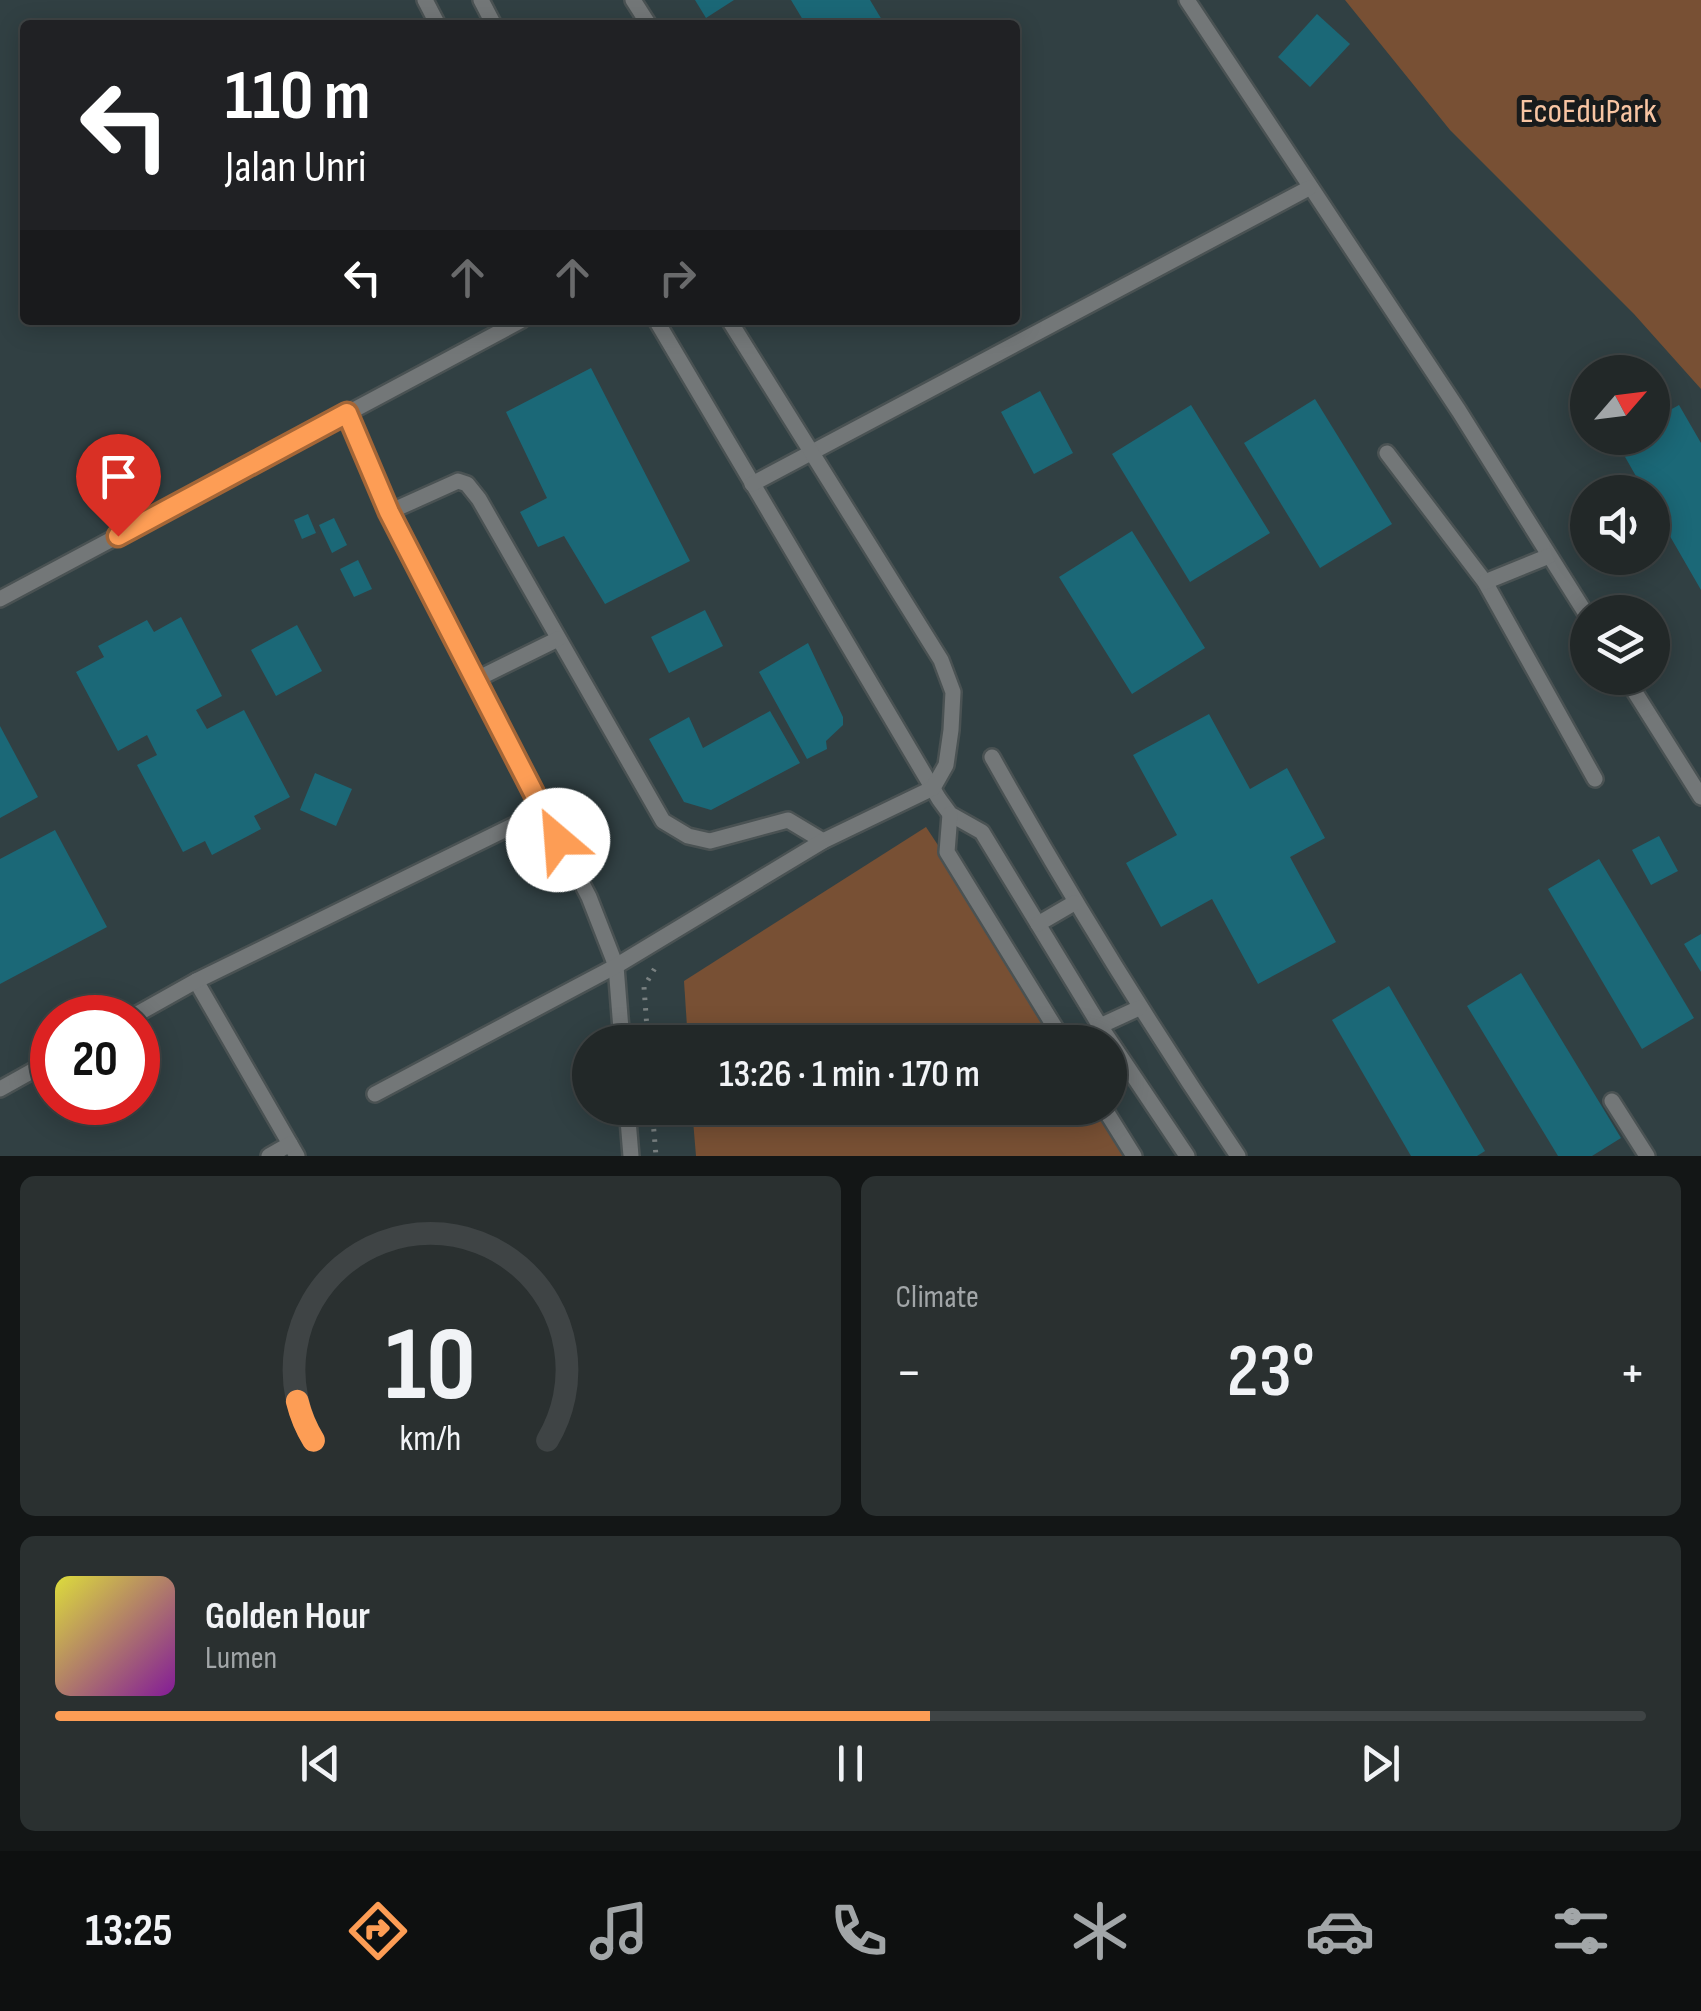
<!DOCTYPE html>
<html lang="en">
<head>
<meta charset="utf-8">
<style>
	body { margin:0; font-family:"Sofia Sans Condensed",sans-serif; background:#2a3030; color:#f1f3f6; height:100vh; display:flex; flex-direction:column; font-size:38px; white-space:nowrap }
	* { box-sizing:border-box; margin:0 }
	p { font-size:32px; color:#a2a6a8 }
	.icon { flex:none; width:55px; height:55px; fill:none; stroke:currentColor; stroke-width:2; stroke-linecap:round; stroke-linejoin:round }
	.map { position:relative; height:1156px; overflow:hidden }
	.sheet { display:flex; flex-direction:column; gap:20px; padding:20px; background:#131616; flex:1 }
	.sheet>* { flex:none }
	.hud { position:absolute; left:20px; top:20px; width:1000px; height:305px; border-radius:10px; box-shadow:0 5px 25px #0003,0 0 0 2px #3f4445; background:#202124; color:#fff; overflow:hidden }
	.needle { width:65px; rotate:62deg }
	.tools { position:absolute; left:1570px; top:355px; display:grid; gap:20px }
	.tools a { display:grid; place-items:center; width:100px; height:100px; border-radius:50%; background:#222828; box-shadow:0 5px 25px #0003,0 0 0 2px #3f4445; font-size:50px }
	.speed { position:absolute; left:30px; top:995px; display:flex; gap:20px; font-size:50px; font-weight:700; text-align:center }
	.speed>* { display:grid; place-content:center; width:130px; height:130px; border-radius:50%; background:#222828; box-shadow:0 5px 25px #0003,0 0 0 2px #3f4445; line-height:1 }
	.speed .limit { border:15px solid #d22; background:#fff; color:#111 }
	.pin { position:absolute; display:grid; place-items:center; width:85px; height:85px; color:#fff; margin:-102px -42px; border-radius:50% 50% 50% 0; rotate:-45deg; box-shadow:0 0 10px #0007 }
	.pin .icon { rotate:45deg }
	.me { position:absolute; width:110px; margin:-55px; rotate:333deg; stroke-linejoin:round; filter:drop-shadow(0 0 8px #0008) }
	.turn { display:flex; align-items:center; gap:35px; height:210px; padding:0 40px; font-size:45px }
	.turn .icon { width:130px; height:130px; stroke-width:2.5 }
	.turn b { display:block; font-size:70px; line-height:85px }
	.lanes { display:flex; align-items:center; height:95px; padding:0 40px; background:#0003; justify-content:center; gap:50px; direction:ltr }
	.lanes .off { opacity:.35 }
	.big { font-size:75px; font-weight:600; line-height:1.1 }
	.sheet .tile { flex:1; display:flex; flex-direction:column; justify-content:center; gap:15px; min-width:0; padding:0 35px; border-radius:15px; background:#2a3030 }
	.sheet .dial { align-items:center; gap:0 }
	.dial svg { height:260px; overflow:visible; fill:none; stroke:#3f4445; stroke-width:7; stroke-linecap:round; text-anchor:middle }
	.dial text { fill:#f1f3f6; stroke:none }
	.song { display:flex; align-items:center; gap:30px }
	.cover { width:120px; height:120px; border-radius:15px; background:linear-gradient(135deg,hsl(60 70% 55%),hsl(290 70% 35%)) }
	.played { height:10px; border-radius:5px; background:linear-gradient(90deg,#fd9d55 55%,#3f4445 55%) }
	.keys { display:flex; justify-content:space-around; direction:ltr }
	.heat { display:flex; justify-content:space-between; align-items:center; font-size:55px; direction:ltr }
	.sheet .tiles { flex:1; display:grid; gap:20px; grid-template-columns:1fr 1fr }
	.tile:last-child { grid-column:span 2 }
	.trip { position:absolute; left:572px; top:1025px; width:555px; height:100px; border-radius:50px; background:#222828; box-shadow:0 5px 25px #0003,0 0 0 2px #3f4445; font-weight:600; line-height:100px; text-align:center }
	.tabs { display:flex; height:160px; justify-content:space-around; align-items:center; background:#0e1010; color:#a2a6a8 }
	.tabs .icon { width:70px; height:70px }
	.tabs .active { color:#fd9d55 }
	.tabs b { font-size:45px; color:#f1f3f6 }
	.map>svg:first-child { display:block }
</style>
</head>
<body>
<div class="map">
<svg width="1701" height="1156" viewBox="0 0 1701 1156">
	<rect width="100%" height="100%" fill="#2d3536"/>
	<path fill="#314043" fill-rule="evenodd" d="M0,0H1701V1156H0ZM25,25H1015V320H25ZM1588,372H1652V438H1588ZM1588,492H1652V558H1588ZM1588,612H1652V678H1588ZM52,1018H138V1102H52ZM590,1042H1110V1108H590Z"/>
	<g fill="#785034">
		<polygon points="1345,0 1701,0 1701,389 1634,314 1450,130"/>
		<polygon points="926,827 1068,1042 688,1042 684,981"/>
		<polygon points="1110,1106 1143,1156 696,1156 692,1108"/>
	</g>
	<g fill="#1b6877">
		<polygon points="695,0 734,0 706,18"/>
		<polygon points="791,0 870,0 885,25 806,25"/>
		<polygon points="1317,14 1350,44 1310,87 1278,57"/>
		<polygon points="591,368 690,561 605,604 564,536 538,547 520,512 547,498 506,412"/>
		<polygon points="1040,391 1073,453 1034,474 1001,412"/>
		<polygon points="1315,399 1392,524 1320,568 1244,443"/>
		<polygon points="1191,405 1270,533 1190,582 1112,454"/>
		<polygon points="1679,405 1701,443 1701,590 1652,505 1652,492 1645,492 1616,441 1623,438 1652,438 1652,420"/>
		<polygon points="308,514 316,533 302,539 294,520"/>
		<polygon points="334,518 347,545 332,553 319,525"/>
		<polygon points="1132,531 1205,648 1132,694 1059,577"/>
		<polygon points="358,560 372,589 354,597 340,569"/>
		<polygon points="705,610 723,646 669,673 651,637"/>
		<polygon points="181,617 222,696 196,710 207,729 244,710 290,797 254,816 261,829 212,855 205,841 183,852 137,765 157,755 147,735 118,751 76,672 104,657 98,646 147,620 154,632"/>
		<polygon points="297,625 322,671 276,696 251,650"/>
		<polygon points="808,643 843,717 843,725 826,741 827,749 807,759 759,672"/>
		<polygon points="770,711 800,763 711,810 684,802 649,739 689,717 703,748"/>
		<polygon points="1209,714 1250,789 1287,768 1325,838 1290,857 1336,942 1258,984 1212,899 1161,927 1126,863 1177,835 1133,755"/>
		<polygon points="0,726 38,797 0,818"/>
		<polygon points="315,773 352,789 336,826 300,810"/>
		<polygon points="55,830 107,927 0,984 0,859"/>
		<polygon points="1659,836 1678,871 1651,885 1632,850"/>
		<polygon points="1599,859 1694,1018 1642,1049 1548,889"/>
		<polygon points="1701,934 1701,972 1684,944"/>
		<polygon points="1521,973 1621,1138 1592,1156 1558,1156 1467,1006"/>
		<polygon points="1389,986 1485,1151 1477,1156 1411,1156 1332,1020"/>
	</g>
	<g fill="none" stroke-linecap="round" stroke-linejoin="round">
		<defs>
			<g id="lane">
				<polyline points="425,0 438,25"/>
				<polyline points="481,0 494,25"/>
				<polyline points="633,0 649,25"/>
				<polyline points="1187,0 1459,411 1588,617"/>
				<polyline points="656,320 939,799 950,814 982,832 1100,1026 1187,1156"/>
				<polyline points="347,413 389,512 589,897 616,966 622,1042"/>
				<polyline points="1387,453 1485,582 1595,779"/>
				<polyline points="752,484 1309,188"/>
				<polyline points="389,512 458,481 467,484 479,499 663,821 688,836 710,841 788,820 823,841"/>
				<polyline points="1485,582 1549,556"/>
				<polyline points="0,599 522,320"/>
				<polyline points="1626,678 1701,797"/>
				<polyline points="477,679 558,639"/>
				<path d="M992,757C1069,894 1150,1026 1238,1156"/>
				<polyline points="950,814 947,852 1064,1042"/>
				<polyline points="1038,924 1074,903"/>
				<polyline points="196,981 297,1156"/>
				<polyline points="130,1018 196,981 543,811"/>
				<polyline points="1100,1026 1139,1008"/>
				<polyline points="0,1089 52,1060"/>
				<polyline points="375,1094 616,966 823,841 933,788 946,765 951,730 953,692 941,660 729,320"/>
				<polyline points="1612,1101 1647,1156"/>
				<polyline points="627,1108 631,1156"/>
				<polyline points="1104,1108 1134,1156"/>
				<polyline points="269,1156 290,1144"/>
			</g>
		</defs>
		<use href="#lane" stroke="#4a5253" stroke-width="20"/>
		<g stroke="#798081" stroke-width="5" stroke-dasharray="2.5 8" stroke-linecap="butt">
			<polyline points="648,1042 644,987 655,968"/>
			<polyline points="652,1108 656,1156"/>
		</g>
		<use href="#lane" stroke="#737778" stroke-width="15"/>
	</g>
	<g fill="none" stroke-linecap="round" stroke-linejoin="round">
		<defs>
			<polyline id="route" points="118,536 347,413 389,512 558,840"/>
		</defs>
		<use href="#route" stroke="#a46637" stroke-width="25"/>
		<use href="#route" stroke="#fd9d55" stroke-width="18"/>
	</g>
	<g text-anchor="middle" dominant-baseline="central" stroke-width="10" stroke-linejoin="round" paint-order="stroke">
		<g font-size="35" fill="#f8c5a3" stroke="#181b1c">
			<text x="1588" y="111">EcoEduPark</text>
		</g>
	</g>
</svg>
<div class="tools">
<a><svg class="needle" viewBox="-14 -14 28 28"><path d="M0-13l5 13h-10z" fill="#e53935"/><path d="M0 13l5-13h-10z" fill="#a2a6a8"/></svg></a>
<a><svg class="icon" aria-label="sound" viewBox="0 0 24 24"><path d="M4 9h4l5-4v14l-5-4H4zM17 9q2 3 0 6"/></svg></a>
<a><svg class="icon" aria-label="layers" viewBox="0 0 24 24"><path d="M12 4l9 5-9 5-9-5zM3 14l9 5 9-5"/></svg></a>
</div>
<div class="speed"><div class="limit">20</div></div>
<div class="pin" style="left:118px;top:536px;background:#d93025"><svg class="icon" aria-label="arrive" viewBox="0 0 24 24"><path d="M6 21V4h12l-3 4 3 4H6"/></svg></div>
<svg class="me" style="left:558px;top:840px" viewBox="-20 -20 40 40"><circle r="19" fill="#fff"/><path d="M0-13L10 11 0 6-10 11z" fill="#fd9d55"/></svg>
<div class="trip">13:26 · 1 min · 170 m</div>
<div class="hud">
<div class="turn"><svg class="icon" aria-label="left" viewBox="0 0 24 24"><path d="M17 20v-9H6M10 6l-5 5 5 5"/></svg><div><b>110 m</b>Jalan Unri</div></div>
<div class="lanes"><svg class="icon" aria-label="left" viewBox="0 0 24 24"><path d="M17 20v-9H6M10 6l-5 5 5 5"/></svg><svg class="icon off" aria-label="ahead" viewBox="0 0 24 24"><path d="M12 20V5M6 11l6-6 6 6"/></svg><svg class="icon off" aria-label="ahead" viewBox="0 0 24 24"><path d="M12 20V5M6 11l6-6 6 6"/></svg><svg class="icon off" aria-label="right" viewBox="0 0 24 24"><path d="M7 20v-9h11M14 6l5 5-5 5"/></svg></div>
</div>
</div>
<section class="sheet">
<div class="tiles">
<div class="tile dial"><svg viewBox="0 0 100 80">
<path d="M14 69A42 42 0 1 1 86 69"/>
<path d="M14 69A42 42 0 0 1 9 57" stroke="#fd9d55"/>
<text x="50" y="56" font-size="32" font-weight="700">10</text>
<text x="50" y="72" font-size="11">km/h</text>
</svg></div>
<div class="tile"><p>Climate</p>
<div class="heat"><a>−</a><b class="big">23°</b><a>+</a></div>
</div>
<div class="tile">
<div class="song"><i class="cover"></i><div><b>Golden Hour</b><p>Lumen</p></div></div>
<div class="played"></div>
<div class="keys"><svg class="icon" aria-label="previous" viewBox="0 0 24 24"><path d="M18 5L8 12l10 7zM5 5v14"/></svg><svg class="icon" aria-label="pause" viewBox="0 0 24 24"><path d="M8 5v14M16 5v14"/></svg><svg class="icon" aria-label="next" viewBox="0 0 24 24"><path d="M6 5l10 7-10 7zM19 5v14"/></svg></div>
</div>
</div>
</section>
<nav class="tabs">
<b>13:25</b>
<svg class="icon active" aria-label="directions" viewBox="0 0 24 24"><path d="M12 3l9 9-9 9-9-9zM9 14v-3h6M13 9l2 2-2 2"/></svg>
<svg class="icon" aria-label="music" viewBox="0 0 24 24"><path d="M9 18V5l10-2v13"/><circle cx="6" cy="18" r="3"/><circle cx="16" cy="16" r="3"/></svg>
<svg class="icon" aria-label="phone" viewBox="0 0 24 24"><path d="M5 4h4l2 5-3 2q2 4 5 5l2-3 5 2v4C11 20 4 13 5 4z"/></svg>
<svg class="icon" aria-label="climate" viewBox="0 0 24 24"><path d="M12 3v18M4 7l16 10M4 17L20 7"/></svg>
<svg class="icon" aria-label="car" viewBox="0 0 24 24"><path d="M5 17H2v-5l4-1 3-4h7l3 4 3 1v5h-3M9 17h6M6 11h13"/><circle cx="7" cy="17" r="2"/><circle cx="17" cy="17" r="2"/></svg>
<svg class="icon" aria-label="filters" viewBox="0 0 24 24"><path d="M4 7h16M4 17h16"/><circle cx="9" cy="7" r="2"/><circle cx="15" cy="17" r="2"/></svg>
</nav>
</body>
</html>
